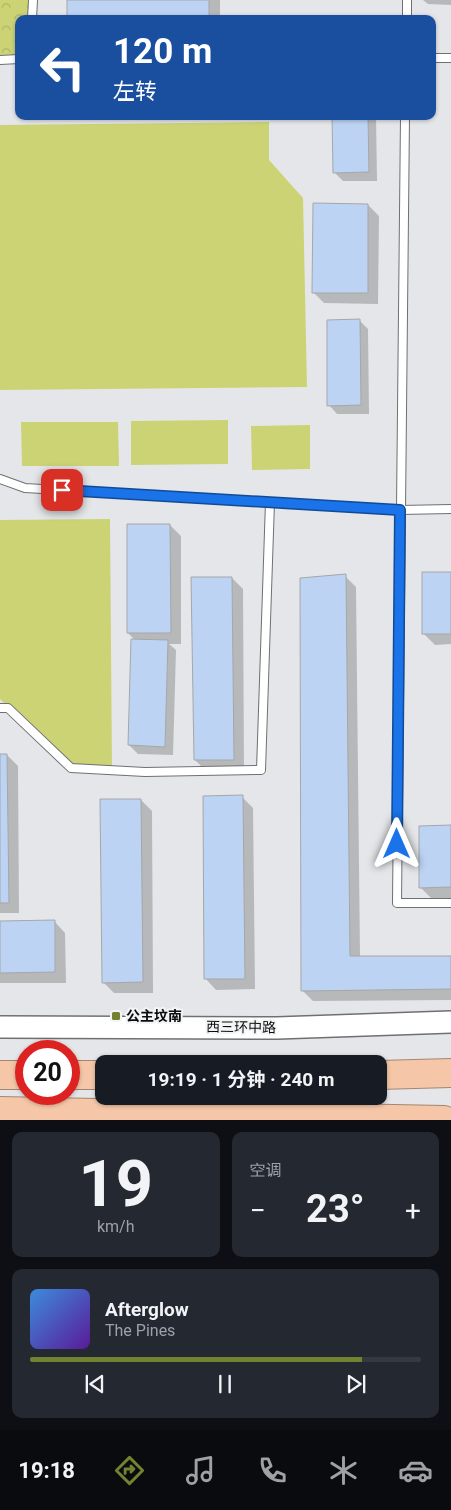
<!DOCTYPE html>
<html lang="zh">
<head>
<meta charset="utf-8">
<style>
	body { margin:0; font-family:Roboto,"Noto Sans SC",sans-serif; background:#242831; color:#f1f3f6; height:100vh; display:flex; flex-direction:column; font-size:19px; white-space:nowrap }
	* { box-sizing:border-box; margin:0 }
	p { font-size:16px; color:#9ea1a6 }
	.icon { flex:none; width:28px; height:28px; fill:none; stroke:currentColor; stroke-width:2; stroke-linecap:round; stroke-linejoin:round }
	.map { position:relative; height:1120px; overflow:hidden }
	.panel { display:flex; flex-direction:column; gap:12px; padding:12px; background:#0d0f14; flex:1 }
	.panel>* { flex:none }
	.hud { position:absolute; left:15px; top:15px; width:421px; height:105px; border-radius:10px; box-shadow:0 1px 4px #0004; background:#1a4fa0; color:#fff; overflow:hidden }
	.speed { position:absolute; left:15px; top:1040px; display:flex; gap:10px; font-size:25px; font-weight:700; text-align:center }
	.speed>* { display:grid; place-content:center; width:65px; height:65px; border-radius:50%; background:#171b24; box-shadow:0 1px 4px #0004; line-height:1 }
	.speed .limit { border:8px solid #d22; background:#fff; color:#111 }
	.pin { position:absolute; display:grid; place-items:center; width:42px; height:42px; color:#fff; margin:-21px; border-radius:10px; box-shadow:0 2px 8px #0006 }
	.me { position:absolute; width:55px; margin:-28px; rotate:0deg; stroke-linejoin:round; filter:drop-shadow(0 0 4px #0008) }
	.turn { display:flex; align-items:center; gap:18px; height:105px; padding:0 15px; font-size:22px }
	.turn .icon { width:65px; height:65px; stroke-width:2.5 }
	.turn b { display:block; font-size:35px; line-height:42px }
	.big { font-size:38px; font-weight:700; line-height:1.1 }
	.panel .widget { flex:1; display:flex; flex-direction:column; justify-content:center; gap:8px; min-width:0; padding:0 18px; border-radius:10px; background:#242831 }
	.panel .dial { align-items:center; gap:0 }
	.dial b { font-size:65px; line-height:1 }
	.song { display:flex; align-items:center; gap:15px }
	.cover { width:60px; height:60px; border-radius:8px; background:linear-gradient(135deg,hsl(210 70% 55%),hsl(270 70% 35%)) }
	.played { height:5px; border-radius:2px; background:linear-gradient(90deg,#728231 85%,#363941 85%) }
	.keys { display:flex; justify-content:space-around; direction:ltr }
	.heat { display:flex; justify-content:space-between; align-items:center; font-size:28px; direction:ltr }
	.panel .tiles { flex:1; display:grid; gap:12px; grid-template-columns:1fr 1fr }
	.widget:last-child { grid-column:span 2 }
	.trip { position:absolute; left:95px; top:1055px; width:292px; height:50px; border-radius:10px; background:#171b24; box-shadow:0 1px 4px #0004; font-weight:700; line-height:50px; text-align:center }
	.tab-bar { display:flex; height:80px; justify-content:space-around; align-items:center; background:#090b0e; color:#9ea1a6 }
	.tab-bar .icon { width:35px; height:35px }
	.tab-bar .on { color:#728231 }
	.tab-bar b { font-size:22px; color:#f1f3f6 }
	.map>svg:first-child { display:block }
</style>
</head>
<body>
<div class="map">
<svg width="451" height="1120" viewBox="0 0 451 1120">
	<defs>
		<pattern id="forest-crowns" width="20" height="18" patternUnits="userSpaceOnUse" patternTransform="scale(1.25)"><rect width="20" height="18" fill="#ccd375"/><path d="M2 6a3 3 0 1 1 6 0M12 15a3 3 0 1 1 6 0" fill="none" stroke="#aeb464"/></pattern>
	</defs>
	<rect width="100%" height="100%" fill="#e5e6e9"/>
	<g fill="#ccd375">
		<polygon points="269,122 269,160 303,198 307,387 0,390 0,125"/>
		<polygon points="228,420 228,464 131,465 131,421"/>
		<polygon points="21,422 118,422 119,466 22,466"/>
		<polygon points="310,425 310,469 252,470 251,426"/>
		<polygon points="110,519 112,770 71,768 0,699 0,520"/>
	</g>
	<polygon fill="url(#forest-crowns)" points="0,0 33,0 32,19 19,19 19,59 0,60"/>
	<g fill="#0003">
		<rect x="68" y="0" width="152" height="19"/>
		<polygon points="423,0 451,0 451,5 428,4"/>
		<polygon points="333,116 376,116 377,181 343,181 334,172"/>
		<polygon points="368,205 379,216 378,304 324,303 313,292"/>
		<polygon points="360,321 368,329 369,414 337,414 329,405"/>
		<polygon points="170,525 181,536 181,644 169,644 176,650 173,755 138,754 129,745 136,641 128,633"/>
		<polygon points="451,573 451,644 435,645 424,634"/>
		<polygon points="345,576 356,587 360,957 451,957 451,1000 313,1001 302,990"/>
		<polygon points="232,578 243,589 244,771 206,771 195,760"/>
		<polygon points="0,755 7,755 18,766 19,913 0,913"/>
		<polygon points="242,797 253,808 255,989 216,990 205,978"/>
		<polygon points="141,800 152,811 153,993 114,993 103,982"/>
		<polygon points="451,826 451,898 431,898 420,887"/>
		<polygon points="54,921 65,933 66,983 0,983 0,922"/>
	</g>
	<g fill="#bdd3f3" stroke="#a5a7a9">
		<rect x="67" y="0" width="142" height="19"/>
		<polygon points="332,116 368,116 369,172 333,173"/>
		<polygon points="313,203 368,204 368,293 312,293"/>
		<polygon points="360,319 361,405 327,406 327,320"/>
		<polygon points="127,524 170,524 171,633 127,633"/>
		<rect x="422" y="572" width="29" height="62"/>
		<polygon points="346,574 350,956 451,956 451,989 301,991 300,578"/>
		<polygon points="191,577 232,577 234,760 194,760"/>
		<polygon points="131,639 168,640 165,747 128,745"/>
		<polygon points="0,754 7,754 9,903 0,903"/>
		<polygon points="243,795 245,979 204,979 203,796"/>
		<polygon points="100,799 141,799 143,982 102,983"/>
		<polygon points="451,825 451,887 419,888 419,826"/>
		<polygon points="55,920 55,972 0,973 0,921"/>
	</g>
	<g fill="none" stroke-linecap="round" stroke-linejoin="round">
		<defs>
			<g id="lane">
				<polyline points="32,19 33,0"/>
				<polyline points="407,19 407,0"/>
				<polyline points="432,58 451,58"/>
				<polyline points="0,60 19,59"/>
				<polyline points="405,116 397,903 451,903"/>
				<polyline points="0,479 25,488 400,510 451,509"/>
				<polyline points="0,708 8,708 71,768 145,772 261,770 270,502"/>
			</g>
			<polyline id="secondary" points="0,1027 277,1028 451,1022"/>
			<g id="highway">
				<polyline points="0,1075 26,1075"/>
				<polyline points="69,1075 104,1075"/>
				<polyline points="379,1075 451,1073"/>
				<polyline points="0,1111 444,1120"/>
			</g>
		</defs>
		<use href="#lane" stroke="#6e7072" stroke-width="10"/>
		<use href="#secondary" stroke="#6e7072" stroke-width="24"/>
		<use href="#highway" stroke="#a38671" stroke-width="30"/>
		<use href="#lane" stroke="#fff" stroke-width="8"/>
		<use href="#secondary" stroke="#fff" stroke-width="21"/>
		<use href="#highway" stroke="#f5c7a8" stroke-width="28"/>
	</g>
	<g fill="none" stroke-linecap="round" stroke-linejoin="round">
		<defs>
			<polyline id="route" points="62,490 400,510 397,844"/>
		</defs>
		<use href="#route" stroke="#114b97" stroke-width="12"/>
		<use href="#route" stroke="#1a73e8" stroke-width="9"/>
	</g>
	<rect fill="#728231" stroke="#f2f4f6" stroke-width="2" x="111" y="1011" width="10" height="10" rx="2.5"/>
	<g text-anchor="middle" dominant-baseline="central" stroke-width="4" stroke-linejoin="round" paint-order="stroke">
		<g font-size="14" font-weight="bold" fill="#0b0c0c" stroke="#f2f4f6" text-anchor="start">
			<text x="126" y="1016">公主坟南</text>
		</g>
		<g font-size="14" fill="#0b0c0c" stroke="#f2f4f6">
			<text transform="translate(241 1027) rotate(1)">西三环中路</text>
		</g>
	</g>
</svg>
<div class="speed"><div class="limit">20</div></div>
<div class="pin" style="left:62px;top:490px;background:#d93025"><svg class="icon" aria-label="arrive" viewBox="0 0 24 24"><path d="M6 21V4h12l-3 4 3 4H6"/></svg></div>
<svg class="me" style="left:397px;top:844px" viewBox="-20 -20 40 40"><path d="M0-17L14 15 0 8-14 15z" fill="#1a73e8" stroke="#fff" stroke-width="4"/></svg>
<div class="trip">19:19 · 1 分钟 · 240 m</div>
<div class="hud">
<div class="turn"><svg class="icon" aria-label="left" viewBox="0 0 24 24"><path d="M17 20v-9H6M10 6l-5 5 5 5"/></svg><div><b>120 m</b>左转</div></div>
</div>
</div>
<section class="panel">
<div class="tiles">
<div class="widget dial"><b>19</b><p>km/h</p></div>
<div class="widget"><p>空调</p>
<div class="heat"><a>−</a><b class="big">23°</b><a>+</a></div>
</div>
<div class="widget">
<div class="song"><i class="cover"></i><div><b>Afterglow</b><p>The Pines</p></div></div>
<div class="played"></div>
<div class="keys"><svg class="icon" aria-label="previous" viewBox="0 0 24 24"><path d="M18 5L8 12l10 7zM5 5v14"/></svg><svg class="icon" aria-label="pause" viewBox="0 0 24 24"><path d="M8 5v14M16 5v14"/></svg><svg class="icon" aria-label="next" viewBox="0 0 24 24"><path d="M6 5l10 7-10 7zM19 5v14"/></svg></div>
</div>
</div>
</section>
<nav class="tab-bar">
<b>19:18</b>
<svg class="icon on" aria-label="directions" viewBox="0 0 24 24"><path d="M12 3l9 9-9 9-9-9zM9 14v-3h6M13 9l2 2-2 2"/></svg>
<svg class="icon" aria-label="music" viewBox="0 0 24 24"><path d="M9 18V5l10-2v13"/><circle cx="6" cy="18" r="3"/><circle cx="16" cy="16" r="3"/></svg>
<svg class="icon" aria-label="phone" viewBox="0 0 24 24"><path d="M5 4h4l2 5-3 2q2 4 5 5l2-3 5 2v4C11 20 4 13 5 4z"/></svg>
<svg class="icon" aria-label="climate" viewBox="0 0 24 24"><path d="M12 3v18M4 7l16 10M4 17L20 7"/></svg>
<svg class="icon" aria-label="car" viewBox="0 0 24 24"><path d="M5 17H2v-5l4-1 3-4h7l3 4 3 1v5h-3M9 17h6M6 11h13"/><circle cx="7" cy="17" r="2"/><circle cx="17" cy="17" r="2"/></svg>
</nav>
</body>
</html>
